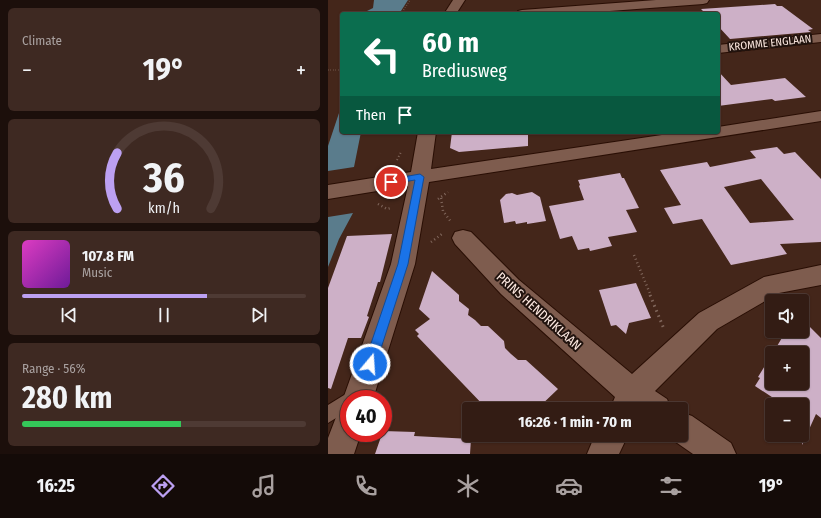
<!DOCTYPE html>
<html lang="en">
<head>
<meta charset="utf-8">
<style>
	body { margin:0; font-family:"Fira Sans Condensed",sans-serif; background:#3e2922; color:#f1f3f6; height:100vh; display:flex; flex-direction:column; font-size:15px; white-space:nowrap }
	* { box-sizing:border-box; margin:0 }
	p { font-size:13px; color:#a9a1a0 }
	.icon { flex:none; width:22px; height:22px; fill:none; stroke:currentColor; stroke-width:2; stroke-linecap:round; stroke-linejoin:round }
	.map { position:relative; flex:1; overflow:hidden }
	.details { display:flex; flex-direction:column; gap:8px; padding:8px; background:#1c0f0b; width:328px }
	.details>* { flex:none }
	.hud { position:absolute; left:12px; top:12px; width:380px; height:122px; border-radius:4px; box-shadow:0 1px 3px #0004,0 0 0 1px #4e3a34; background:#0b6e4f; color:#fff; overflow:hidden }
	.controls { position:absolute; left:437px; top:294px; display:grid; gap:8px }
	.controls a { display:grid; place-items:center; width:44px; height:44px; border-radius:4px; background:#331c14; box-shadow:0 1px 3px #0004,0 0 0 1px #4e3a34; font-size:20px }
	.speed { position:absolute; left:12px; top:390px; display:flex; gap:8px; font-size:20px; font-weight:700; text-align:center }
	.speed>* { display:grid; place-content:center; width:52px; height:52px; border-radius:50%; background:#331c14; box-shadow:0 1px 3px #0004,0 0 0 1px #4e3a34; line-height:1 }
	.speed .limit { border:6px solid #d22; background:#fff; color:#111 }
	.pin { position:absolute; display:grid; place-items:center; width:34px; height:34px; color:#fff; margin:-17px; border:2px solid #fff; border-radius:50%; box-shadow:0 1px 4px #0007 }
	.me { position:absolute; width:44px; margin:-22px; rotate:18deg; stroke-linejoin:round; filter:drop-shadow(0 0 3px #0008) }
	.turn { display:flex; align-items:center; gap:14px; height:84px; padding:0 16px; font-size:18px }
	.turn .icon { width:52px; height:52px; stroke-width:2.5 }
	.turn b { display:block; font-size:28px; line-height:34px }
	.then { display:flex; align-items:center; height:38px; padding:0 16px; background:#0003; gap:8px; font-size:15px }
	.big { font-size:30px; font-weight:700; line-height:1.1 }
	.details .card { flex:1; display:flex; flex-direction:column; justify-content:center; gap:6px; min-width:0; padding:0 14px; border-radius:6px; background:#3e2922 }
	.details .dial { align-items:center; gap:0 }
	.dial svg { height:104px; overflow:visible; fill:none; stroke:#4e3a34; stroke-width:7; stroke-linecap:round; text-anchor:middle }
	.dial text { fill:#f1f3f6; stroke:none }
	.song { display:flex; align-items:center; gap:12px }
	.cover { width:48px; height:48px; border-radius:6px; background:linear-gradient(135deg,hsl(310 70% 55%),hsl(280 70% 35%)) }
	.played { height:4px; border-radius:2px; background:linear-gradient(90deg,#bca0f2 65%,#4e3a34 65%) }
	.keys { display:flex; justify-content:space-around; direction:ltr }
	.heat { display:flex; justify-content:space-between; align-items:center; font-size:22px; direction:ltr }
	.charge { height:6px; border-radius:3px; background:linear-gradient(90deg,#34c759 56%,#4e3a34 0) }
	.trip { position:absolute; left:134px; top:402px; width:226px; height:40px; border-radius:4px; background:#331c14; box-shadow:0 1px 3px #0004,0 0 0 1px #4e3a34; font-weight:700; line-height:40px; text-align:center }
	.menu { display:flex; height:64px; justify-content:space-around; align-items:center; background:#140b08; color:#a9a1a0 }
	.menu .icon { width:28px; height:28px }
	.menu .selected { color:#bca0f2 }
	.menu b { font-size:18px; color:#f1f3f6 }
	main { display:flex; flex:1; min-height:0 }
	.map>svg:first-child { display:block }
</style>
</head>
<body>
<main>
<section class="details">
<div class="card"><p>Climate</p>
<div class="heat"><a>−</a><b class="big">19°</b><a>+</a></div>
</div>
<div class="card dial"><svg viewBox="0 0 100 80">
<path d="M14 69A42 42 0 1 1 86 69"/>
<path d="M14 69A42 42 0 0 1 14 26" stroke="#bca0f2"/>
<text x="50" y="56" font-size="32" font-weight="700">36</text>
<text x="50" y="72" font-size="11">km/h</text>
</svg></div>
<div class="card">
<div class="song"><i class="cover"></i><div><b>107.8 FM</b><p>Music</p></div></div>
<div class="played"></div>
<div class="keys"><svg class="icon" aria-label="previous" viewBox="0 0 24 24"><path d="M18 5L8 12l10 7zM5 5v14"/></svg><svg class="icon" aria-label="pause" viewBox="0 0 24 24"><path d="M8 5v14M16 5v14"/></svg><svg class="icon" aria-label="next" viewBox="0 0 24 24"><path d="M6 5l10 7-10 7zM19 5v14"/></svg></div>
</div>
<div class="card"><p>Range · 56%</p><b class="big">280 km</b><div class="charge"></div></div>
</section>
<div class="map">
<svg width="493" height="454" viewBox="0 0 493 454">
	<rect width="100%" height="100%" fill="#44261a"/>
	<g fill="#5a7c8c">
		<polygon points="46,0 80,0 71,14 36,14 37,12 45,8"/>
		<polygon points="14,104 14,132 33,132 26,167 0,171 0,146"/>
		<polygon points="25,213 11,239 0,267 0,217"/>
	</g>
	<g fill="#cdb0c7" fill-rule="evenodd">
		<polygon points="447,4 449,6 454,6 485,29 480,30 483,32 402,39 390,26 390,14 378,14 373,9"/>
		<polygon points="390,71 403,85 457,78 478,97 447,101 444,99 390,106"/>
		<polygon points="124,132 200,132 200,146 131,152 122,148"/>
		<path d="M449,147L456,154L467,152L493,179V242L452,244L459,254L403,265L374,219L345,224L336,208L353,205L332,170L379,162L382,167L428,158L422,151ZM433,179L466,220L422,223L396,187Z"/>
		<polygon points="292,173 294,178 296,178 311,208 298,210 309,232 280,237 284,246 262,251 261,248 250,250 244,236 232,239 221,206 256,200 251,186 252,185 250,180"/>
		<polygon points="204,192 212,197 218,221 199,224 199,222 188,224 187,221 176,223 172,200 178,194 184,193 189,195"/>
		<polygon points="64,234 52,282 50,282 39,316 41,317 33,338 20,338 3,389 0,388 0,288 19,236"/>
		<polygon points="104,271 131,295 131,301 141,309 140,315 147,320 153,326 160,326 176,341 177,348 183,354 190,360 198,360 230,389 209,409 159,409 89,336 91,334 87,330 102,319 91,309"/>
		<polygon points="308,283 323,318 301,323 298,334 288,325 283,326 271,290"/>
		<polygon points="478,323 493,338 493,418 488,414 474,445 474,405 456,405 427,386 432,378 430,377 444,354 444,383 474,383 474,353 445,353 455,336 464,331 474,331 474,325"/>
		<polygon points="55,431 87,432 86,436 143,439 142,454 47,454"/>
	</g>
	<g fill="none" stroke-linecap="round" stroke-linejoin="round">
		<defs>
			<polygon id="service" points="21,392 27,394 29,399 21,399 21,410 0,423 0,405"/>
			<g id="minor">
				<polygon points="328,0 381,0 379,3 375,4 242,14 188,14 190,11 194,10"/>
				<polygon points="493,34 493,42 390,53 390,45"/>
				<polygon points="135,230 143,232 191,280 304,374 371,313 436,277 493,265 493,285 451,293 389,329 327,391 339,399 343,409 282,409 287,397 173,294 127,244 124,238 127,232"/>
				<polygon points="353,412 364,416 403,443 408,454 365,454 342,438 341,435 353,435"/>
				<polygon points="267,435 300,435 291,454 259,454"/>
			</g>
			<g id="tertiary">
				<polygon points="125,0 137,0 128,14 116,14"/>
				<polygon points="493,111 493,121 101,182 87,264 45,399 21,399 21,433 33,433 26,454 0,454 0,438 10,412 19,408 15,399 63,264 80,186 0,199 0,185 83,172 90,132 108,132 103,169 354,132 390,132 390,127"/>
			</g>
		</defs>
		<use href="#service" stroke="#290e04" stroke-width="2"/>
		<use href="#minor" stroke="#290e04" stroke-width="2"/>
		<use href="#tertiary" stroke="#290e04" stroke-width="2"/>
		<g stroke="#81675c" stroke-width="1.5" stroke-dasharray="0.5 2" stroke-linecap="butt">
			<polyline points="73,14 82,0"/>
			<polyline points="0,70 14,70"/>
		</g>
		<polyline stroke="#81675c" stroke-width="2" stroke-dasharray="1 2.5" stroke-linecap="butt" points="69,160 73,152"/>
		<g stroke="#81675c" stroke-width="2.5" stroke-dasharray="1 3" stroke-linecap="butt">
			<polyline points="113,198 115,211 123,222"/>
			<polyline points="110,199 120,192"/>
			<polyline points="50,204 59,209 63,208"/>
			<polyline points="103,242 114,234"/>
			<polyline points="306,255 323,296"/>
		</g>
		<polyline stroke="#81675c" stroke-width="3" stroke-dasharray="1.5 4" stroke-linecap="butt" points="322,295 336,329"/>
		<use href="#service" fill="#7e5c4e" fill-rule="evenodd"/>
		<use href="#minor" fill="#7e5c4e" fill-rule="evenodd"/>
		<use href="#tertiary" fill="#7e5c4e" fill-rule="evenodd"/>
	</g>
	<polygon fill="#1a73e8" stroke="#114b97" points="92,174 96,177 80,264 48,364 46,367 42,369 38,367 36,364 70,264 87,180 63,184 59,182 63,179"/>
	<g text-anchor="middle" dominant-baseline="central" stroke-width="4" stroke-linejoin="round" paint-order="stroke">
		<g font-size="11" fill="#fde9e1" stroke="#21130e">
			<text transform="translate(442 43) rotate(-6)">KROMME ENGLAAN</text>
		</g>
		<g font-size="13" fill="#fde9e1" stroke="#21130e">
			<text transform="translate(211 311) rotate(42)">PRINS HENDRIKLAAN</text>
		</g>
	</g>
</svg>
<div class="controls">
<a><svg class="icon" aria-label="sound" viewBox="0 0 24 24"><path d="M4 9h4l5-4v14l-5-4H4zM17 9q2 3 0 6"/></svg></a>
<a>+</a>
<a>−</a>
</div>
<div class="speed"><div class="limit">40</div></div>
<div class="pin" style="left:63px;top:182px;background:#d93025"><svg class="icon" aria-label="arrive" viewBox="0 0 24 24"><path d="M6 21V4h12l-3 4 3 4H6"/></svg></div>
<svg class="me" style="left:42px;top:364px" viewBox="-20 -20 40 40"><circle r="17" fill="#1a73e8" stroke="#fff" stroke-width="3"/><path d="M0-11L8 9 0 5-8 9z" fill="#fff"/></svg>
<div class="trip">16:26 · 1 min · 70 m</div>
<div class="hud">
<div class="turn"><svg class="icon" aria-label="left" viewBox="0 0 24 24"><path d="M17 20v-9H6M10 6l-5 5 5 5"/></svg><div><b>60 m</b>Brediusweg</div></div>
<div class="then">Then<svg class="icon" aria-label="arrive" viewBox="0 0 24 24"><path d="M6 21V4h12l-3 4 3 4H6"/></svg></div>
</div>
</div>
</main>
<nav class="menu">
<b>16:25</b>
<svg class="icon selected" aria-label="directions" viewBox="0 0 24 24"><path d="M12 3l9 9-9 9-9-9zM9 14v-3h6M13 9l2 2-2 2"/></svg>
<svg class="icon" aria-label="music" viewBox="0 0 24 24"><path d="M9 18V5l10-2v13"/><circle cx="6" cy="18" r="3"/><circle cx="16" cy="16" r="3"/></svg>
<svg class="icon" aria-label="phone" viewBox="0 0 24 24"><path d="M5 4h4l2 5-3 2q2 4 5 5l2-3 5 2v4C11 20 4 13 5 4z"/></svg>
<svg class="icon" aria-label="climate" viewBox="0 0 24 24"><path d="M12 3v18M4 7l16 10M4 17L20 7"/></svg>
<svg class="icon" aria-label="car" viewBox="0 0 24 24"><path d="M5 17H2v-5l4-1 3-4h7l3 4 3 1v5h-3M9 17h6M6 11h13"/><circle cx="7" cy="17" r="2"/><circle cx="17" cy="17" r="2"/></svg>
<svg class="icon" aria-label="filters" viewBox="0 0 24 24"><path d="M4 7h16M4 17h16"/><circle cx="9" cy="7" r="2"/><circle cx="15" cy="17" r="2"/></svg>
<b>19°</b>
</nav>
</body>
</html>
